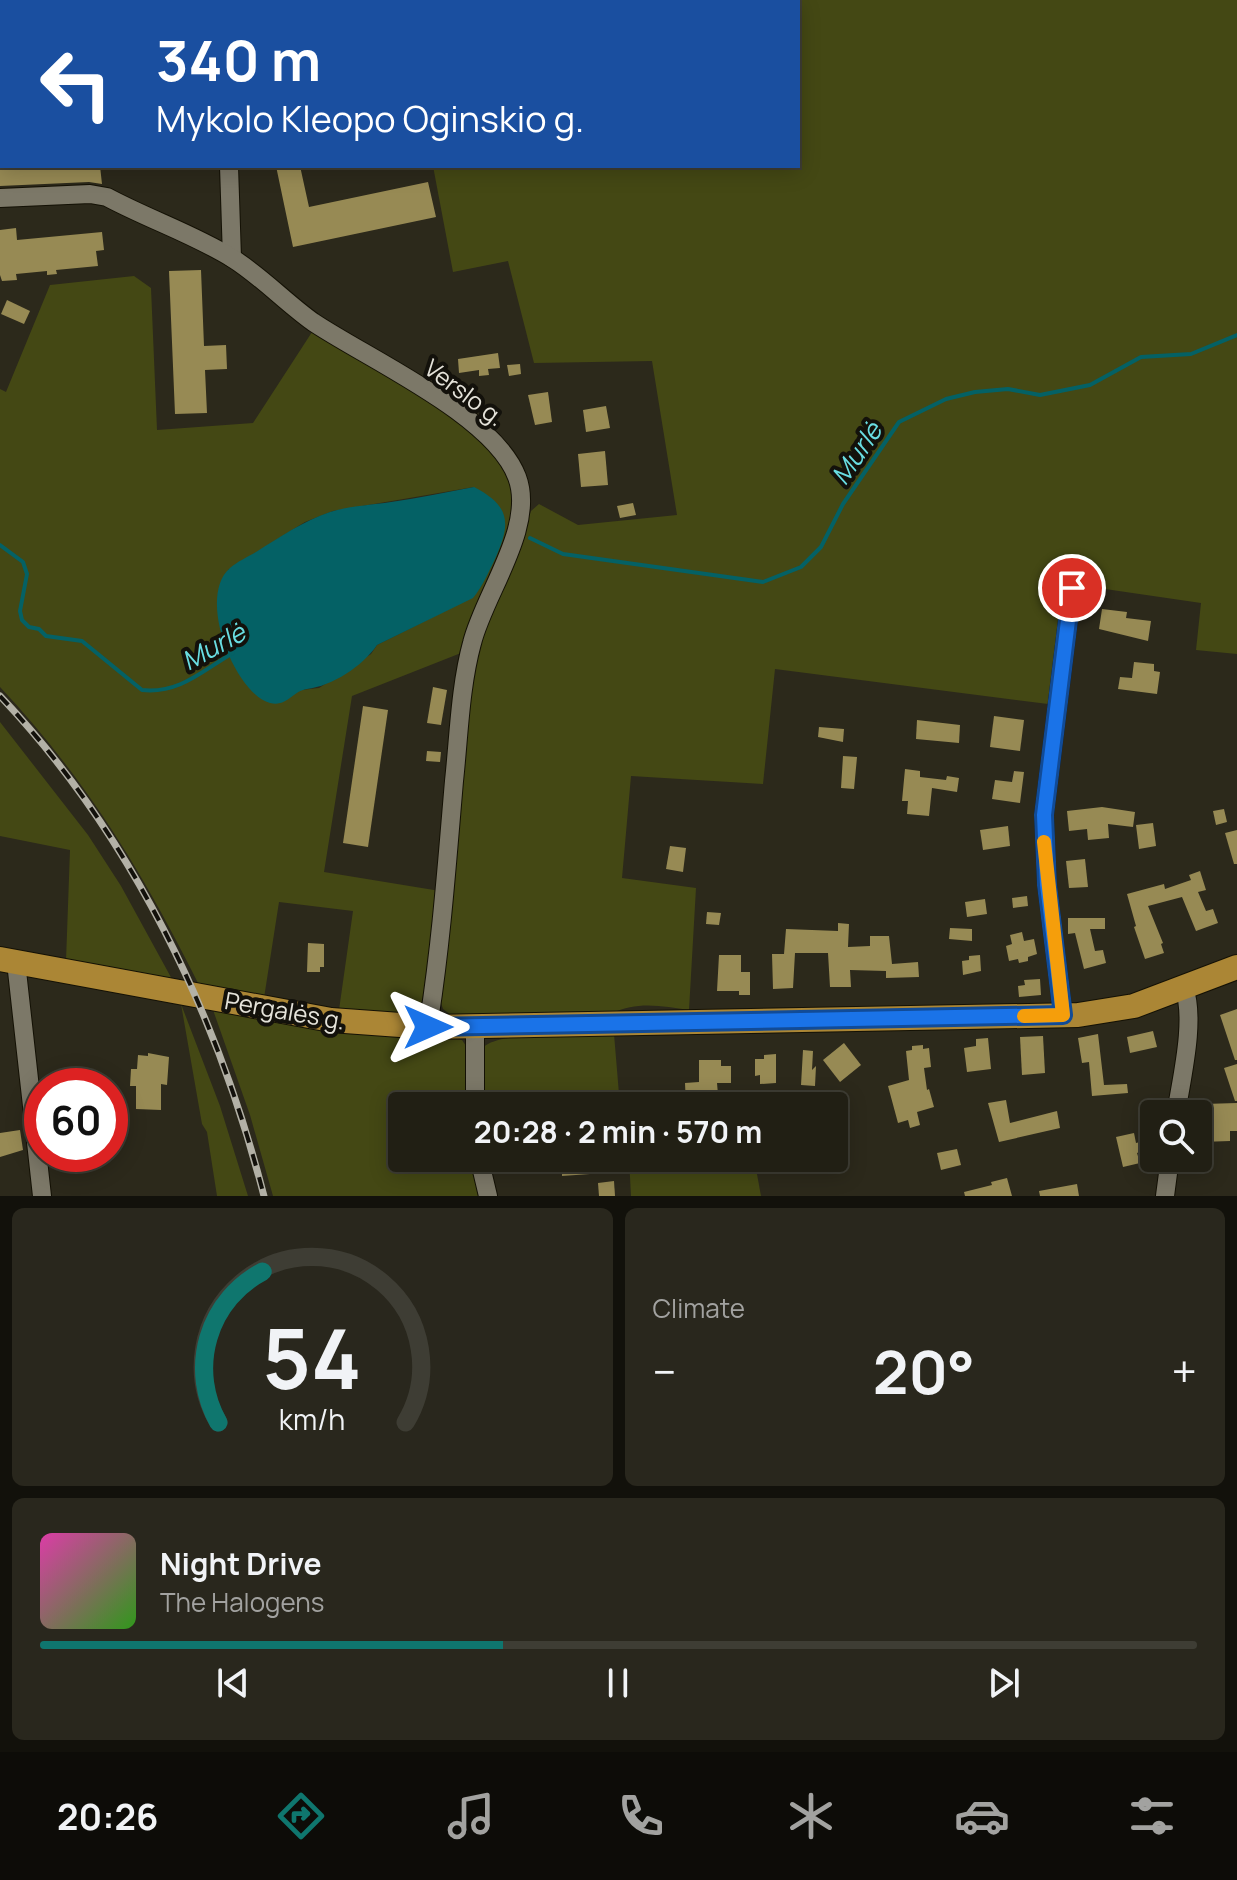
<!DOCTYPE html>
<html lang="en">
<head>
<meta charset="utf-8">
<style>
	body { margin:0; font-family:Manrope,sans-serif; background:#29271d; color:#f1f3f6; height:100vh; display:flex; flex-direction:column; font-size:30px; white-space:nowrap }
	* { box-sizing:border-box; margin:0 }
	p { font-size:26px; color:#a2a2a0 }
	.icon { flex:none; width:44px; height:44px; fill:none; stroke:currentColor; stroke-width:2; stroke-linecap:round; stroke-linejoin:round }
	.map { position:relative; height:1196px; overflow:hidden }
	.panel { display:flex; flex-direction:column; gap:12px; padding:12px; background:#12110b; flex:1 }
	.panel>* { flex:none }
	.hud { position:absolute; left:0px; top:0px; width:800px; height:168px; box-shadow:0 4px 20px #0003,0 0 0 2px #3e3d34; background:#1a4fa0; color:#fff; overflow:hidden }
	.buttons { position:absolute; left:1140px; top:1100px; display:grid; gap:16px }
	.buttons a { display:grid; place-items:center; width:72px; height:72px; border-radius:8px; background:#211f14; box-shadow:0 4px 20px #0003,0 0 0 2px #3e3d34; font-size:40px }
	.speed { position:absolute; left:24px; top:1068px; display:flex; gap:16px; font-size:40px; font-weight:700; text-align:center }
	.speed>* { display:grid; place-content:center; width:104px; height:104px; border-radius:50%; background:#211f14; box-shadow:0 4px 20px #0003,0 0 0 2px #3e3d34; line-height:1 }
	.speed .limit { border:12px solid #d22; background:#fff; color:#111 }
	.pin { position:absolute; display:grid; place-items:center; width:68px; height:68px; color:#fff; margin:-34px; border:4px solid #fff; border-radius:50%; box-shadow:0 2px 8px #0007 }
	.me { position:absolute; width:88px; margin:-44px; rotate:90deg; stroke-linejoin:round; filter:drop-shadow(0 0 6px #0008) }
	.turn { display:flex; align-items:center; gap:28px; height:168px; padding:0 24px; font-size:36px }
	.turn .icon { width:104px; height:104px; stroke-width:2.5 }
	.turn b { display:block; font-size:56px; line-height:68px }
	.big { font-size:60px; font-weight:700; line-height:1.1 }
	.panel .widget { flex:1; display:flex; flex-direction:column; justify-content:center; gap:12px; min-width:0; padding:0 28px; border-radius:12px; background:#29271d }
	.panel .dial { align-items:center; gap:0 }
	.dial svg { height:208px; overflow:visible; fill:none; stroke:#3e3d34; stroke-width:7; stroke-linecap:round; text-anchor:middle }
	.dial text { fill:#f1f3f6; stroke:none }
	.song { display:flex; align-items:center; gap:24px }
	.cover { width:96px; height:96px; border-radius:12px; background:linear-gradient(135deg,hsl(320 70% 55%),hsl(110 70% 35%)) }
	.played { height:8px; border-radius:4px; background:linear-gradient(90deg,#0f766e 40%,#3e3d34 40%) }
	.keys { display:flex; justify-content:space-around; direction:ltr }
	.heat { display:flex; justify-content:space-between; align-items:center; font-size:44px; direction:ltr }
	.panel .tiles { flex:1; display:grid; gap:12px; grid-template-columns:1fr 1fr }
	.widget:last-child { grid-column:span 2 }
	.trip { position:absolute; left:388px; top:1092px; width:460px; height:80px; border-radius:8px; background:#211f14; box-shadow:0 4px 20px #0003,0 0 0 2px #3e3d34; font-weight:700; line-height:80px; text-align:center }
	.dock { display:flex; height:128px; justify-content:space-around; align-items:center; background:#0d0c08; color:#a2a2a0 }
	.dock .icon { width:56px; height:56px }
	.dock .selected { color:#0f766e }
	.dock b { font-size:36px; color:#f1f3f6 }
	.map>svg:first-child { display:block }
</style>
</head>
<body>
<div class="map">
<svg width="1237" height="1196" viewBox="0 0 1237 1196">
	<rect width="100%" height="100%" fill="#2c291b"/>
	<g fill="#444814" fill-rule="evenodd">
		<path d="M401,0H1237V654L1196,650L1201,603L1064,583L1048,704L775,669L763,784L631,776L622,878L696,888L689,1010C664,1006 636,1001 613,1013L455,1018L443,1009L441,1003L473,674L482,630L513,562L531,511L539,504L578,525L677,515L652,361L534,363L508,261L453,272L433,166H798V2Z"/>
		<path d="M134,276L151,288L157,430L253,423L314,329L442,408L495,455L509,475L517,511L461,653L352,696L324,872L440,891L427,994C409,1029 373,1013 339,1010L353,911L279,902L264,998L200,987C144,874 87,780 0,687V389L6,392L50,285ZM474,487L473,597L377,645L371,654L319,688L301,690L238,670L223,642L228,570L305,522L333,511Z"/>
		<polygon points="0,722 88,835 121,886 173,981 66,961 70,850 0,836"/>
		<polygon points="181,1004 220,1106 248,1196 217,1196 207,1132 202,1124"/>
		<polygon points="212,1007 462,1040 468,1049 469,1106 402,1106 402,1158 473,1158 482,1196 273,1196 250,1115"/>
		<path d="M614,1034L620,1106H481L484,1047C499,1031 588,1035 614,1034Z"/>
		<polygon points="629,1158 754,1158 761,1196 631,1196"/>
	</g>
	<path fill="#046165" d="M474,487C511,506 511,524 495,559C488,573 483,586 473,598L377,645C363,666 332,686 307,689C292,691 288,707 270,703C235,694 196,597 230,568C237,562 247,557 256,552C280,537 303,521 330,512C349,506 371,505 391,502C419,498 446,492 474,487Z"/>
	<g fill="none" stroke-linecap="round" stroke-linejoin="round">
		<g stroke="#046165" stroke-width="4">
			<polyline points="530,538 563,554 763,582 801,567 821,547 843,504 899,422 946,399 975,392 1008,389 1040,395 1090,385 1141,357 1191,354 1237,335"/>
			<path d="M0,545L23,562L27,574L20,611L22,620L29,627L39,629L46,636L82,641L142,690C180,694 203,670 233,653"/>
		</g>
	</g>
	<g fill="#978a54">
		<polygon points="0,166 100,166 102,184 89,182 0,186"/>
		<polygon points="276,166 300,166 309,207 428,182 436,217 293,247"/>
		<polygon points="16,228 17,240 102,232 104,250 96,251 98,266 56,270 57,274 47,275 47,271 16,274 17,280 2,281 0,275 0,230"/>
		<polygon points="201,270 204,346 226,345 227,369 205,370 207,413 175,414 169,271"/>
		<polygon points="7,300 30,311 24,324 1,314"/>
		<polygon points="498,353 500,368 488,369 489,375 479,376 479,370 459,373 458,359"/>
		<polygon points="520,364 521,374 509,376 507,365"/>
		<polygon points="548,392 552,422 535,425 528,395"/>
		<polygon points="606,406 610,428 586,432 583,410"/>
		<polygon points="605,451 608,485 581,487 578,454"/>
		<polygon points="633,503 636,515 620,518 617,506"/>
		<polygon points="1102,609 1127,612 1126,618 1151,621 1148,641 1099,629"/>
		<polygon points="1134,662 1154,664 1154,671 1160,672 1157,694 1118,689 1120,677 1132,678"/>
		<polygon points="433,687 447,690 441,725 427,723"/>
		<polygon points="363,706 388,710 368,847 343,843"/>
		<polygon points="994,716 1024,720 1020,751 990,747"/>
		<polygon points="917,720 960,725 959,743 916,739"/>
		<polygon points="819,727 844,729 843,742 818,737"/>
		<polygon points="427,751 441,752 440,762 426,761"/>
		<polygon points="843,756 857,757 854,789 841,788"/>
		<polygon points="905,769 920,771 920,777 946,780 947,776 959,778 957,792 932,788 929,816 907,814 908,801 902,801"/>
		<polygon points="1014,771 1024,772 1020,803 992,799 995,780 1012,782"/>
		<polygon points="1102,807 1135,812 1133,827 1108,824 1109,838 1088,840 1087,829 1069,831 1067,811"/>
		<polygon points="1224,809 1227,822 1216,825 1213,811"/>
		<polygon points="1153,823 1156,846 1139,849 1136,825"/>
		<polygon points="1008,826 1010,846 983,850 980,830"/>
		<polygon points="1237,830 1237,864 1234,864 1225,833"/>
		<polygon points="670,846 686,848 683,872 666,869"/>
		<polygon points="1085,859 1088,887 1069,888 1066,861"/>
		<polygon points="1200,871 1206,890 1198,892 1206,911 1213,909 1218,923 1196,931 1182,897 1148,906 1163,943 1161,944 1164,953 1145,959 1134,927 1136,926 1127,894 1164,884 1165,889 1191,880 1189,875"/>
		<polygon points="1027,896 1028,906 1013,908 1012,898"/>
		<polygon points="985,899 987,914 967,917 965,902"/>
		<polygon points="707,912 721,913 719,925 706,924"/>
		<polygon points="1068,918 1105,918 1105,929 1090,929 1095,951 1103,950 1106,963 1084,969 1075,933 1068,934"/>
		<polygon points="838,923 849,924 848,947 870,946 870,936 889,936 892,964 918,962 919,977 886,978 886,971 850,970 851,987 830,987 828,953 795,953 793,988 773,989 772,954 784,954 786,929 838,931"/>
		<polygon points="950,928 972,929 972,941 949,939"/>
		<polygon points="1022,932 1024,941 1034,939 1037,954 1028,957 1028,961 1019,963 1018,959 1009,961 1006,946 1012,944 1010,935"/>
		<polygon points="308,943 324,944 324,967 320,967 320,972 307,972"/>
		<polygon points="719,955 741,955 741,972 750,972 750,995 739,995 739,991 717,991"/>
		<polygon points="980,955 981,971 963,975 962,961 969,960 969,956"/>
		<polygon points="1040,979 1041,995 1019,997 1018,986 1025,985 1024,980"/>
		<polygon points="1237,1009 1237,1060 1235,1060 1220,1015"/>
		<polygon points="1153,1031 1157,1047 1130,1053 1127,1037"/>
		<polygon points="1098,1034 1104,1085 1127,1084 1128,1093 1092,1096 1089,1062 1082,1063 1078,1038"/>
		<polygon points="1043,1036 1045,1073 1022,1075 1020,1037"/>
		<polygon points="988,1038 991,1069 967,1072 964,1048 976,1046 976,1039"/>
		<polygon points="844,1043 861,1065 840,1082 823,1060"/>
		<polygon points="923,1045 923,1049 929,1048 931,1067 924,1068 927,1090 929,1089 934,1107 917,1112 920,1125 910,1128 908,1120 898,1123 888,1086 909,1080 906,1051 912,1050 912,1046"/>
		<polygon points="803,1050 813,1051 812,1070 816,1066 815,1086 801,1085"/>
		<polygon points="148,1053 169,1057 167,1085 161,1084 161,1110 136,1109 136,1086 130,1086 131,1069 137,1069 138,1055 148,1056"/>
		<polygon points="776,1054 776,1083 760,1084 760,1075 755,1076 755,1059 764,1059 764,1055"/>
		<polygon points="699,1060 721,1060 721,1066 731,1066 731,1083 717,1083 719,1106 686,1106 685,1083 699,1082"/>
		<polygon points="1237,1064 1237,1101 1235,1101 1224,1068"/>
		<polygon points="1006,1100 1010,1123 1057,1111 1060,1128 999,1142 988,1103"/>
		<polygon points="1237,1103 1237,1131 1230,1131 1230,1141 1201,1142 1201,1111 1204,1110 1204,1104"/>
		<polygon points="20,1130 23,1150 0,1157 0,1133"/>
		<polygon points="1134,1133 1136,1143 1140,1142 1142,1151 1137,1153 1140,1163 1123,1167 1116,1137"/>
		<polygon points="957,1149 961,1165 941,1170 937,1153"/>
		<polygon points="562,1158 590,1158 590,1174 562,1176"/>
		<polygon points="1007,1178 1012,1196 965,1196 964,1192 992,1185 991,1182"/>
		<polygon points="614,1181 615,1196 599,1196 598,1183"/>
		<polygon points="1077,1184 1079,1196 1040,1196 1039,1191"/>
	</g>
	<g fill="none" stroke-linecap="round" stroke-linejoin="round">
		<defs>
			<g id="minor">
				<polyline points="191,0 192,2"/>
				<polyline points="229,166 232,258"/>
				<path d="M0,198L90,194L107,197C148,219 193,234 232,258C261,276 285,302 313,322C368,359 494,415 517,477C536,527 484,594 472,643C460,687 459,735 454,781C447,863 441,946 428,1027"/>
				<polyline points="16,962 42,1196"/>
				<polyline points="1063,1015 1047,885 1044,815 1072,588"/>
				<polyline points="475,1027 475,1106"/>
				<path d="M1176,1114C1181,1080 1196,1020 1184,988"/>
				<polyline points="479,1158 488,1196"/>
				<polyline points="1165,1196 1170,1158"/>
			</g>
			<polyline id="major" points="0,959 331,1020 428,1027 1078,1015 1134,1006 1237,967"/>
		</defs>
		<use href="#minor" stroke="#141105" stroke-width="20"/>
		<use href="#major" stroke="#141105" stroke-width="26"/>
		<use href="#minor" stroke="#7c7868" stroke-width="18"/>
		<use href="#major" stroke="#ab8635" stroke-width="24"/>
		<defs>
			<path id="rail" d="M0,696C131,834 217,1013 264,1196"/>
		</defs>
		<use href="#rail" stroke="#b3b1a6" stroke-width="7"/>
		<use href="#rail" stroke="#13110b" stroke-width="4" stroke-dasharray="12" stroke-linecap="butt"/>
	</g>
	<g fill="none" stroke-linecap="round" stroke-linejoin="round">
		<defs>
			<polyline id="route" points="428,1027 1063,1015 1047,885 1044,815 1072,588"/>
		</defs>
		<use href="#route" stroke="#114b97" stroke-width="20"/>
		<use href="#route" stroke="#1a73e8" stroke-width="14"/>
		<polyline stroke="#f59e0b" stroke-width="14" points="1024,1016 1063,1015 1044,842"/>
	</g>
	<g text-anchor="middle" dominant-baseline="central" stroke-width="8" stroke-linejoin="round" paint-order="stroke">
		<g font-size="24" fill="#e5e3da" stroke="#13110b">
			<text transform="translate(465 392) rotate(37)">Verslo g.</text>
			<text transform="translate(285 1010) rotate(10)">Pergalės g.</text>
		</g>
		<g font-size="26" font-style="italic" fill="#69dde2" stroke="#13110b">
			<text transform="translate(856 453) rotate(-56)">Murlė</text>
			<text transform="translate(213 646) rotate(-29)">Murlė</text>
		</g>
	</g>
</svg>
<div class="buttons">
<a><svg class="icon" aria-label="search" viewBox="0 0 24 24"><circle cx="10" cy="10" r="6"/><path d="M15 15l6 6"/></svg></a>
</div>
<div class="speed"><div class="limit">60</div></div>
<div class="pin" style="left:1072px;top:588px;background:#d93025"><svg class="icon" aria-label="arrive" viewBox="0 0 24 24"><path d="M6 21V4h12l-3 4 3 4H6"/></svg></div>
<svg class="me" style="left:428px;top:1027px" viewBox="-20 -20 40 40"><path d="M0-17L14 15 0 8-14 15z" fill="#1a73e8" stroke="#fff" stroke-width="4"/></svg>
<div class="trip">20:28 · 2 min · 570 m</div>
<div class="hud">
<div class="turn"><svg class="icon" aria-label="left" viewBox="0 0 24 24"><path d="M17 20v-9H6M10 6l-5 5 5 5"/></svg><div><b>340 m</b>Mykolo Kleopo Oginskio g.</div></div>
</div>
</div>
<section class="panel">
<div class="tiles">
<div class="widget dial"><svg viewBox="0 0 100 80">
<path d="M14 69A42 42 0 1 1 86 69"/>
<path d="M14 69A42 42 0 0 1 31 11" stroke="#0f766e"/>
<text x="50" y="56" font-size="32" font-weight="700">54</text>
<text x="50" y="72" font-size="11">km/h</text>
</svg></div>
<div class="widget"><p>Climate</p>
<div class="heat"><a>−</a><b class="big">20°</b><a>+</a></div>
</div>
<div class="widget">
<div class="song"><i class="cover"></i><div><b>Night Drive</b><p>The Halogens</p></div></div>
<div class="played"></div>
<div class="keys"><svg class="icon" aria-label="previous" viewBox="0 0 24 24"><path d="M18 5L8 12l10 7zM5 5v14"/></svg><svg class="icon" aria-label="pause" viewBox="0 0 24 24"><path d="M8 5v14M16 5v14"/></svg><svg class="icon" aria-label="next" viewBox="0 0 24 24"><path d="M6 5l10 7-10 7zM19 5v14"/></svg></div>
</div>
</div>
</section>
<nav class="dock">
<b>20:26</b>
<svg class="icon selected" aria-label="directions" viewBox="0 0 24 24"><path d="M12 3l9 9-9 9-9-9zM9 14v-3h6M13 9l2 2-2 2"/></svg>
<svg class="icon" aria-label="music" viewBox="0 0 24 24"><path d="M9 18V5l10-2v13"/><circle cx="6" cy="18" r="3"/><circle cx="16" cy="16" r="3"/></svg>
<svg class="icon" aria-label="phone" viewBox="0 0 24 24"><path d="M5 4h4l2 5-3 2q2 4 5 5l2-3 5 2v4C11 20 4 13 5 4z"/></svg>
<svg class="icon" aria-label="climate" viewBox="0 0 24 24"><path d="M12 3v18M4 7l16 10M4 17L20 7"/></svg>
<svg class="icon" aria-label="car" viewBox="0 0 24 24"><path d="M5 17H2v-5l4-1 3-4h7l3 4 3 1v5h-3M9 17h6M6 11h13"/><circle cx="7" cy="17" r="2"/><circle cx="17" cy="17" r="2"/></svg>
<svg class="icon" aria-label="filters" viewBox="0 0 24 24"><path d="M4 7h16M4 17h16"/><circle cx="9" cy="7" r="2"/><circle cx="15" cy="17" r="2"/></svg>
</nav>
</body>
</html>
